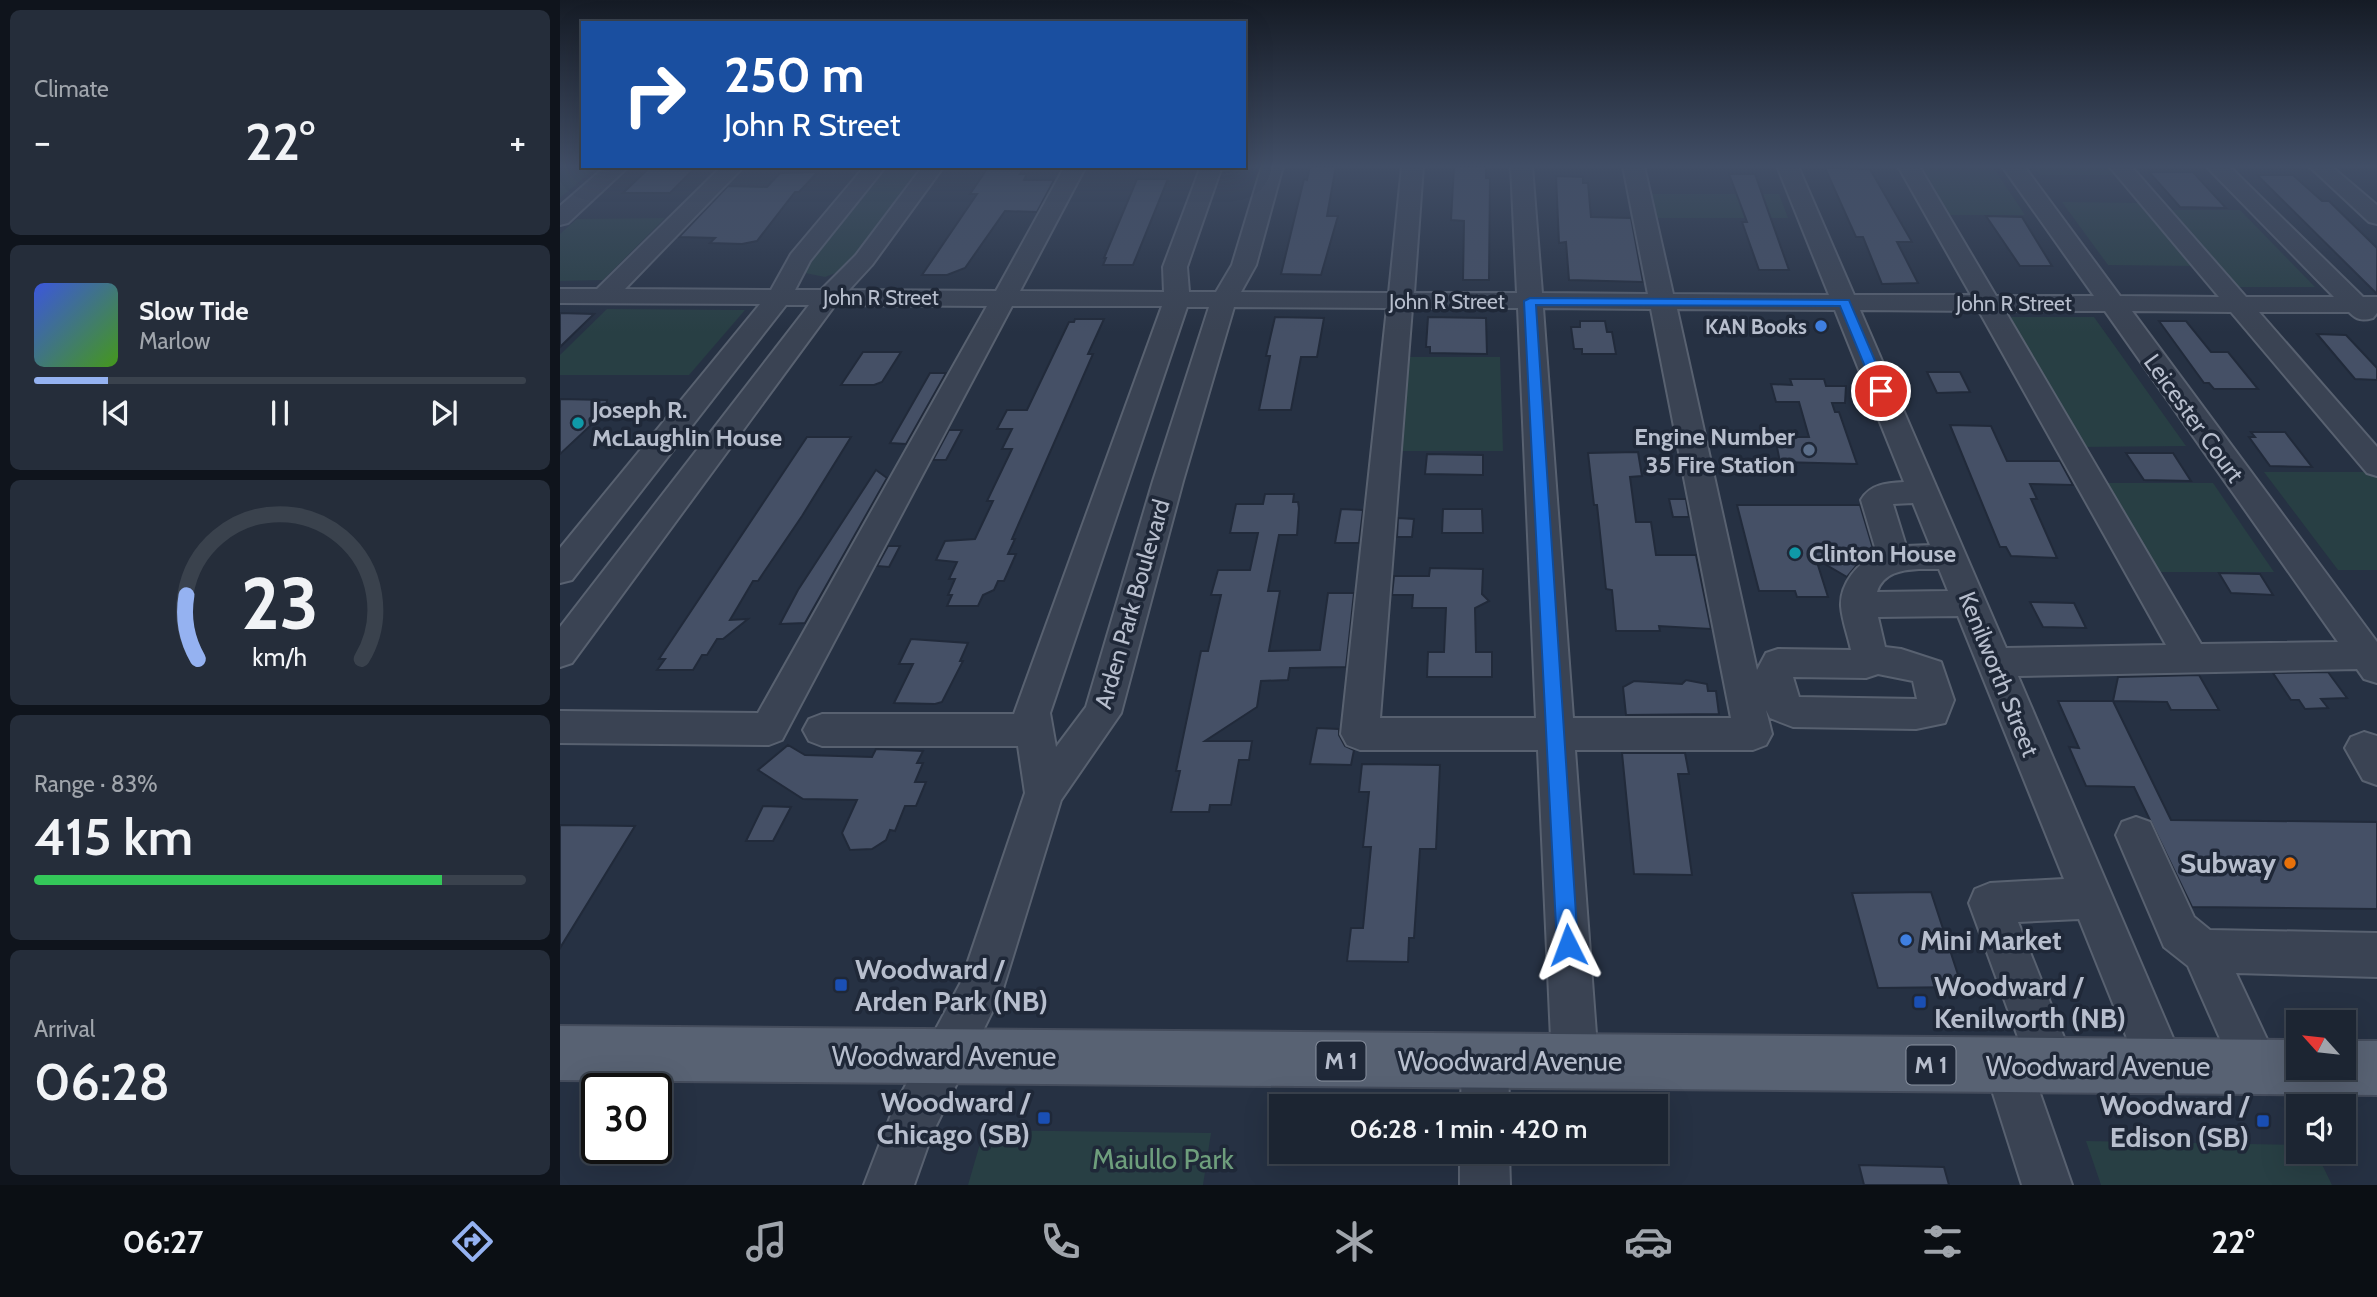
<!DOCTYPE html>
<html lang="en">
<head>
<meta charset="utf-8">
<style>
	body { margin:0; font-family:Cabin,sans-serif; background:#252d3a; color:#f1f3f6; height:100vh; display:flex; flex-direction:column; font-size:26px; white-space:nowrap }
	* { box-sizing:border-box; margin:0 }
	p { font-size:23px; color:#a0a5ac }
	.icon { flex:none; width:38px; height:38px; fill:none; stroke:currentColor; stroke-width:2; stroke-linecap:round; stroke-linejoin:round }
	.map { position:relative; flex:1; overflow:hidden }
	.drawer { display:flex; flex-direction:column; gap:10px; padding:10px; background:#0f141c; width:560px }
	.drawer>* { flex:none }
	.banner { position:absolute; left:21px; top:21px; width:665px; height:147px; border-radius:0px; box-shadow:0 7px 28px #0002,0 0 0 2px #3a424d; background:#1a4fa0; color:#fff; overflow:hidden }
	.needle { width:46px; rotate:297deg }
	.tools { position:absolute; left:1726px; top:1010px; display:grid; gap:14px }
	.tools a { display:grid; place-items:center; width:70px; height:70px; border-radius:0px; background:#1c2532; box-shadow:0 7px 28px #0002,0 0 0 2px #3a424d; font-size:35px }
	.speed { position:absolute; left:21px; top:1073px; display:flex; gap:14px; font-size:35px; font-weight:700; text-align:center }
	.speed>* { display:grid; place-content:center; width:91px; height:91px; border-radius:50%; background:#1c2532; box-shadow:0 7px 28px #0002,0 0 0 2px #3a424d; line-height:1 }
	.speed .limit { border:4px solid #111; border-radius:10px; background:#fff; color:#111 }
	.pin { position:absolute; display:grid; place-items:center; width:60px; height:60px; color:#fff; margin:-30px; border:4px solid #fff; border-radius:50%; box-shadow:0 2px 7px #0007 }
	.me { position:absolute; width:77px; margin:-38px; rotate:357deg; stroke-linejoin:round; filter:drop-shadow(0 0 5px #0008) }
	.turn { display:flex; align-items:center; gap:24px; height:147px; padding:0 28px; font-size:32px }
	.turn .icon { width:91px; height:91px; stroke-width:2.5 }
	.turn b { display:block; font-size:49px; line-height:60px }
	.big { font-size:52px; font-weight:600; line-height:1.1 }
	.drawer .card { flex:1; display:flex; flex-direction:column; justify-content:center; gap:10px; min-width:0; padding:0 24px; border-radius:10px; background:#252d3a }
	.drawer .dial { align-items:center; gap:0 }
	.dial svg { height:182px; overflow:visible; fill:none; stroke:#3a424d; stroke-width:7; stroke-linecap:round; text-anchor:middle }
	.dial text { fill:#f1f3f6; stroke:none }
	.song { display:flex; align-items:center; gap:21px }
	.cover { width:84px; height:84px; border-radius:10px; background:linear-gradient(135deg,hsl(230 70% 55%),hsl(100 70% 35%)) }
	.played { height:7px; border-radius:4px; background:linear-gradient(90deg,#95b2f1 15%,#3a424d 15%) }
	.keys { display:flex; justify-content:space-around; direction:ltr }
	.heat { display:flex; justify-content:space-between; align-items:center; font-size:38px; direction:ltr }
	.charge { height:10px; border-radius:5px; background:linear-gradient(90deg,#34c759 83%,#3a424d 0) }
	.trip { position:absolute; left:709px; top:1094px; width:399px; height:70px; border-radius:0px; background:#1c2532; box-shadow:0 7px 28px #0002,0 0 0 2px #3a424d; font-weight:600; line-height:70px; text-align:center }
	.dock { display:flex; height:112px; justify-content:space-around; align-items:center; background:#0b0f14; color:#a0a5ac }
	.dock .icon { width:49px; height:49px }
	.dock .on { color:#95b2f1 }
	.dock b { font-size:32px; color:#f1f3f6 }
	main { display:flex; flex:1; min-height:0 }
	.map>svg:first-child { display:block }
</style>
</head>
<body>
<main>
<section class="drawer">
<div class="card"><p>Climate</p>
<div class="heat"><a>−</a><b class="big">22°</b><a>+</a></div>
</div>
<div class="card">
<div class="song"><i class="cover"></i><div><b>Slow Tide</b><p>Marlow</p></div></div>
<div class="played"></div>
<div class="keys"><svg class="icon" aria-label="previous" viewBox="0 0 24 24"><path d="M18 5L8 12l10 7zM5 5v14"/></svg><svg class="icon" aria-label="pause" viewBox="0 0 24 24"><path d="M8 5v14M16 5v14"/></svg><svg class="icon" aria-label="next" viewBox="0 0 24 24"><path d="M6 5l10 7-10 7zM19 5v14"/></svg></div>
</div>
<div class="card dial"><svg viewBox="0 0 100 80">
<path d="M14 69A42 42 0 1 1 86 69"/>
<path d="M14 69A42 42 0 0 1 9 41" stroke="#95b2f1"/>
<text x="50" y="56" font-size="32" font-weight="700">23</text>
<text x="50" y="72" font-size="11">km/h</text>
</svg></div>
<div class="card"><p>Range · 83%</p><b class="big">415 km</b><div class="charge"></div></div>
<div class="card"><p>Arrival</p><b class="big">06:28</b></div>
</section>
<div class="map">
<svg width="1817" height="1185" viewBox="0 0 1817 1185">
	<rect width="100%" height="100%" fill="#263143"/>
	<g fill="#283f44">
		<polygon points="327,166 369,166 291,267 265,277 245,273 245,266"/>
		<polygon points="1358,166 1432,166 1465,215 1386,215"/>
		<polygon points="1473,166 1556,166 1564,175 1480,175"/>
		<polygon points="0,169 34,169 0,198"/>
		<polygon points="1087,194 1219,194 1228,218 1092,218"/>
		<polygon points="1502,202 1584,203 1636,266 1548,265"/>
		<polygon points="1602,210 1680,210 1755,287 1670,287"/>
		<polygon points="105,218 43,280 0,281 0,234 17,219"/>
		<polygon points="47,309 185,310 129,375 0,375 0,355"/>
		<polygon points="1443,317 1534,317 1626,446 1521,447"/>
		<polygon points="843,357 940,357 943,451 836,451"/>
		<polygon points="1704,472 1817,472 1817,570 1778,570"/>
		<polygon points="1540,483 1653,483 1714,572 1592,572"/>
		<polygon points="424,1130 651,1133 643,1185 408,1185"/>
		<polygon points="1526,1141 1738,1145 1738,1152 1756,1152 1772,1185 1541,1185"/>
	</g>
	<g fill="#455066" stroke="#212a3a" stroke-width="2">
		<polygon points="91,166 137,166 110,193 63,193"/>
		<polygon points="429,166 465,166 460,174 467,174 464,180 494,180 477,212 445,211 405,268 387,275 362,275 417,194 410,194"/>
		<polygon points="750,166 776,166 767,216 778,216 761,275 721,274 744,179 747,180"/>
		<polygon points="894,166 926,166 926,178 930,178 929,280 903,280 904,221 891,220"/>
		<polygon points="1265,168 1310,169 1352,242 1337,242 1358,283 1322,284 1303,237 1296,237"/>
		<polygon points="258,172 239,192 235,192 197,241 182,244 150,243 155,238 119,237 168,186 207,187 220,173"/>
		<polygon points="1589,172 1633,172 1666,208 1620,207"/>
		<polygon points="1169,174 1195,174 1229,270 1199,270 1182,222 1187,222"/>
		<polygon points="1697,175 1733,175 1762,201 1769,201 1817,248 1817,294"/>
		<polygon points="996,176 1023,177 1023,183 1028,183 1031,217 1071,218 1083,282 1009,280 1006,242 999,243"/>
		<polygon points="577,179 608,179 573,265 543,265 546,258 544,258"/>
		<polygon points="1426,216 1462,217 1492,266 1460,266"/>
		<polygon points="0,313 34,314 0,347"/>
		<polygon points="715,317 764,318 757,357 741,357 731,410 699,410 710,356 706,356"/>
		<polygon points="868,317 926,318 927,354 870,353 870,347 866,347"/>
		<polygon points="515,319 544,319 528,354 533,354 452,539 455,539 448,554 456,554 444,581 438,581 434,590 423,595 418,606 387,606 392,595 388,595 395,579 389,579 397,562 376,560 385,541 415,539 433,501 427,501 452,449 442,449 452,429 437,429 447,410 467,410 509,322 514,322"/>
		<polygon points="1020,321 1045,321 1047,332 1052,332 1056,354 1022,354 1022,349 1014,349 1011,327 1020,327"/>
		<polygon points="1599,321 1626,321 1651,352 1668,352 1698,389 1654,389 1649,383 1644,383"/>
		<polygon points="1757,334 1786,335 1817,368 1817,380 1795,379"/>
		<polygon points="303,352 341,352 322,382 314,385 281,385"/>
		<polygon points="1367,372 1400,372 1410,392 1377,393"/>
		<polygon points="370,373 386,373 346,444 330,443"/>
		<polygon points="1230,379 1264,379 1266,386 1286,386 1285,403 1272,403 1275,412 1279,412 1297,464 1220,462 1215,437 1249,437 1239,402 1216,402 1211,384 1232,385"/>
		<polygon points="0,399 47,400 45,418 31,425 0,454"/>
		<polygon points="1390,425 1431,426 1447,461 1500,461 1513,485 1470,484 1477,499 1471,499 1497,558 1451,556 1446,547 1440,547"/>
		<polygon points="389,430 402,430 386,460 373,460"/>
		<polygon points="1691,432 1725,432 1752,467 1710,466 1689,437 1695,437"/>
		<polygon points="247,437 291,437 242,516 198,581 193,581 170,620 188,619 163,639 157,639 147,655 142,655 133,670 97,670 105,659 99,659"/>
		<polygon points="1078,452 1082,476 1070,477 1076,522 1091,522 1096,555 1136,555 1151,629 1099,626 1100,631 1056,631 1052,590 1046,589 1037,505 1034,505 1028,453"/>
		<polygon points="1566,453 1613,453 1631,481 1584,480"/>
		<polygon points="867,454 923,455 923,475 865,474"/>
		<polygon points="316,470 327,478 245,623 220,624 238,590"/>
		<polygon points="705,494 734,494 733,502 738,502 739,508 737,535 719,535 708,591 720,591 709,651 760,650 768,593 794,593 786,667 730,668 728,680 701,681 697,707 645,741 692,741 689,760 679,760 671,805 650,805 649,812 611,812 620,771 616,771 641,651 648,651 661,595 651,595 658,570 690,570 698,533 670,533 676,504 703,504"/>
		<polygon points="1109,499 1126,499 1129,517 1113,517"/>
		<polygon points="1177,505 1300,505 1314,552 1301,560 1287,577 1256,559 1268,597 1237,597 1235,591 1199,591"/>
		<polygon points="781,509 803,510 799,543 775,543"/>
		<polygon points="883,509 922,509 923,533 882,533"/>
		<polygon points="838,518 854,519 852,537 837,537"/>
		<polygon points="328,546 340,546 329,567 317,566"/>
		<polygon points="870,568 923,569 922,594 929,601 915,608 916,652 932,652 932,677 867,677 868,652 884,652 886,608 852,608 853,595 832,595 834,576 869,576"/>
		<polygon points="1659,573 1700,574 1713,595 1671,593"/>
		<polygon points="1470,602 1514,603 1526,628 1483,627"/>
		<polygon points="351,639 408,643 400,661 403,661 382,702 375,704 334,703 353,664 339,664"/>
		<polygon points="1768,672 1787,698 1761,699 1768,708 1745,709 1739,700 1731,700 1713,673"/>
		<polygon points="1639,675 1659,710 1611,710 1607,702 1553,701 1558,677"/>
		<polygon points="1126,680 1147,684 1148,691 1156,691 1159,714 1066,715 1063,687 1074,681 1122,684"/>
		<polygon points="1498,701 1553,701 1611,820 1817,822 1817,909 1632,907 1574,787 1526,786 1509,747 1519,748"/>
		<polygon points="757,728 779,729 779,735 785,746 794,750 791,765 750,764"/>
		<polygon points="228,745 245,755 312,757 316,749 363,751 357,763 363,763 355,782 366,782 356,806 345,806 335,831 330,830 326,840 312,849 290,850 282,833 297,800 243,799 198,770"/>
		<polygon points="1062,753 1125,753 1129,774 1118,774 1132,875 1074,874"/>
		<polygon points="802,764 880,765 876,849 860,849 854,938 849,938 848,962 787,961 791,928 803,928 811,847 803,847 809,792 799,792"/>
		<polygon points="203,806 231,807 213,841 186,841"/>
		<polygon points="0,825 75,826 0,948"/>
		<polygon points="1371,892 1402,987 1318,988 1292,893"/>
		<polygon points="1299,1165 1384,1167 1389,1185 1304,1185"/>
	</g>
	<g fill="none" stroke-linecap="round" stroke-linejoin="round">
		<defs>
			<g id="minor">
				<polygon points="46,166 69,166 8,223 0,225 0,206"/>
				<path d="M162,166H184L65,289L211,290L231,254L305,166H326L250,261L235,290H261L296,255L363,166H384L312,265L289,290L436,291L505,166H526L460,291L604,292L603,267L641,166H662L627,267L629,292H656L672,265L702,166H723L696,265L681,292L829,293L842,166H863L854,293H957L951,166H972L982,293L1088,294L1063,166H1084L1113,294L1269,295L1217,166H1238L1294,295H1411L1338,166H1359L1436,296H1534L1442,166H1464L1560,296L1659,297L1549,166H1571L1686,297H1774L1646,166H1669L1803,297H1817V313L1813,318C1802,321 1797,320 1789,312H1699L1817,447V476L1807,473L1671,312L1572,311L1817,642V683L1804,679L1797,669L1458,676L1625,1066L1619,1083L1602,1089L1585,1083L1519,919L1458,922L1515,1065L1509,1082L1492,1088L1476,1082L1512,1185H1462L1424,1065L1430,1048L1447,1042L1462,1048L1409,903L1415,889L1430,883L1504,879L1398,616L1318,617L1325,647L1341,649L1381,662L1394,700L1385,723L1356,729L1233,727L1210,718L1206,710L1212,734L1206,745L1193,750H1015L1038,1061L1031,1077L1015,1084L999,1077L992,1061L978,750H800L787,745L781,734L827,308L674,307L623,481L561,713L501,800L442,992L372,1134L354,1185H304L334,1107L401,982L465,793L458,746H262L249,741L243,730L249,719L262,714H454L602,306H452L222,740L209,745L0,743V711L198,713L427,306L275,305L12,663L0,667V627L249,305H226L12,580L0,583V548L200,304L0,303V289H37ZM627,307H649L593,481L526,707L496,747L490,713ZM852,308H958L976,718H820ZM983,308L1091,309L1171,718H1013ZM1117,309L1275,310L1344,482C1327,483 1310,484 1301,500L1317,554C1298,562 1280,584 1281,606C1282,620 1288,636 1291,650L1218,649L1206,653L1197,670ZM1300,310L1419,311L1606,645L1446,648ZM1445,311H1545L1778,642L1641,644ZM1353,503L1370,545L1346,546L1333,504ZM1359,569H1379L1388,591L1317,592C1323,573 1341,570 1359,569ZM1318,674L1353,681L1357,699L1239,697L1233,677L1306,678Z"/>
				<polygon points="1749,166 1771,166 1817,205 1817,224 1809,222"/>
				<polygon points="1804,732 1817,736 1817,785 1803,780 1785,748 1791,737"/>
				<polygon points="1576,817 1590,822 1634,917 1650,930 1817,933 1817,977 1676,973 1720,1067 1714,1084 1697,1090 1680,1084 1628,966 1604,947 1556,835 1562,822"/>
				<polygon points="925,1039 941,1046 948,1062 949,1106 901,1106 902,1062 909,1046"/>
				<polygon points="900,1152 949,1152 950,1185 900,1185"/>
			</g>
			<polygon id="major" points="0,1026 1738,1040 1738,1068 1783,1068 1783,1041 1817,1041 1817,1095 0,1080"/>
		</defs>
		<use href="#minor" stroke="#586170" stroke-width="4"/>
		<use href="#major" stroke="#444c5c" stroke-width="4"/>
		<use href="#minor" fill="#3a4353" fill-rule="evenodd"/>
		<use href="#major" fill="#586273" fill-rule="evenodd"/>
	</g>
	<linearGradient id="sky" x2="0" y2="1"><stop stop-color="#151b25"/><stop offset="0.5" stop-color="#414e66"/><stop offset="1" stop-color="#414e66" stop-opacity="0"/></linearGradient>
	<rect width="1817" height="332" fill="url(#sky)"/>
	<polygon fill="#1a73e8" stroke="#114b97" stroke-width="2" points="970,298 1289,300 1328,391 1321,395 1315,391 1280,306 976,305 1018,945 1015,952 1008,955 1000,952 997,945 964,301"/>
	<g fill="#3f7fe0" stroke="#1f2838" stroke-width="2.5">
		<circle cx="1261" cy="326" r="7"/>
		<circle cx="1346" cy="940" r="7"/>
	</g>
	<g fill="#0f9aa8" stroke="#1f2838" stroke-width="2.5">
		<circle cx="18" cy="423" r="7"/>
		<circle cx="1235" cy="553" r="7"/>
	</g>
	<circle fill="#5c6f8a" stroke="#1f2838" stroke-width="2.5" cx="1249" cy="450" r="7"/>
	<circle fill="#e8710a" stroke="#1f2838" stroke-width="2.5" cx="1730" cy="863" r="7"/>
	<g fill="#1a4fb4" stroke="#1f2838" stroke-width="2.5">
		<rect x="274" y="978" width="14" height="14" rx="3.5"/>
		<rect x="1353" y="995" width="14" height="14" rx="3.5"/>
		<rect x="477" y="1111" width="14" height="14" rx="3.5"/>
		<rect x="1696" y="1114" width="14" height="14" rx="3.5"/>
	</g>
	<g text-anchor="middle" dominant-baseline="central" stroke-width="7" stroke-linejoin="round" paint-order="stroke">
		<g font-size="21" fill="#b7becd" stroke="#1f2838">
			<text x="321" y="297">John R Street</text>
			<text x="887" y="301">John R Street</text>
			<text x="1454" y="303">John R Street</text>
		</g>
		<g font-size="21" font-weight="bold" fill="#b7becd" stroke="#1f2838" text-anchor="end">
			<text x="1247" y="326">KAN Books</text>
		</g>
		<g fill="#1f2838" stroke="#8991a0" stroke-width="2">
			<rect x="756.5" y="1041.5" width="49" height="39" rx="5"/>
			<rect x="1346.5" y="1045.5" width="49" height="39" rx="5"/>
		</g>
		<g font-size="23" font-weight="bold" fill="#b7becd">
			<text x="781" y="1061">M 1</text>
			<text x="1371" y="1065">M 1</text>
		</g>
		<g font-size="24" font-weight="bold" fill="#b7becd" stroke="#1f2838" text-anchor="start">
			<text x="32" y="409">Joseph R.<tspan x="32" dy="28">McLaughlin House</tspan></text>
			<text x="1235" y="436" text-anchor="end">Engine Number<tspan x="1235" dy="28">35 Fire Station</tspan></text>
			<text x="1249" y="553">Clinton House</text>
		</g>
		<g font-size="24" fill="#b7becd" stroke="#1f2838">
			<text transform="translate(1634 418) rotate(54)">Leicester Court</text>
			<text transform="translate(572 604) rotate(-74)">Arden Park Boulevard</text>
			<text transform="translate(1439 674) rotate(68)">Kenilworth Street</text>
		</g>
		<g font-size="28" font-weight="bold" fill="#b7becd" stroke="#1f2838" text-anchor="end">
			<text x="1716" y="863">Subway</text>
			<text x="1360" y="940" text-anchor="start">Mini Market</text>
			<text x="295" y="969" text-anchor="start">Woodward /<tspan x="295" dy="32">Arden Park (NB)</tspan></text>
			<text x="1374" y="986" text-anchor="start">Woodward /<tspan x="1374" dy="32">Kenilworth (NB)</tspan></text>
			<text x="470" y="1102">Woodward /<tspan x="470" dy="32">Chicago (SB)</tspan></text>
			<text x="1689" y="1105">Woodward /<tspan x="1689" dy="32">Edison (SB)</tspan></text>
		</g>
		<g font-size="28" fill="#b7becd" stroke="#1f2838">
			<text x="384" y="1056">Woodward Avenue</text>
			<text x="950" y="1061">Woodward Avenue</text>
			<text x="1538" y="1066">Woodward Avenue</text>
		</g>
		<g font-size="28" fill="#6e9e7c" stroke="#1f2838">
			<text x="603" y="1159">Maiullo Park</text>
		</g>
	</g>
</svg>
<div class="tools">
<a><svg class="needle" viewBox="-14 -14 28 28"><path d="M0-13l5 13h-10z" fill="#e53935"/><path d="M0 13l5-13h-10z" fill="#a0a5ac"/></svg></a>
<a><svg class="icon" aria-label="sound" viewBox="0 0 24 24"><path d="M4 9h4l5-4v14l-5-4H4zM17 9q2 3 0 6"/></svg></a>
</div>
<div class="speed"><div class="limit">30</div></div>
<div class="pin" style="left:1321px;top:391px;background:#d93025"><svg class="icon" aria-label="arrive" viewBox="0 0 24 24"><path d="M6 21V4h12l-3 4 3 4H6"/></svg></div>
<svg class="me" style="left:1008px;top:945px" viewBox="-20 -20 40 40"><path d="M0-17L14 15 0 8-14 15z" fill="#1a73e8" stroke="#fff" stroke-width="4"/></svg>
<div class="trip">06:28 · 1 min · 420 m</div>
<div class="banner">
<div class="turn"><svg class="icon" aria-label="right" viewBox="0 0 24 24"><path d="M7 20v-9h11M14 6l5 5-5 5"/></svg><div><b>250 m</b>John R Street</div></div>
</div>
</div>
</main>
<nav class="dock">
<b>06:27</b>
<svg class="icon on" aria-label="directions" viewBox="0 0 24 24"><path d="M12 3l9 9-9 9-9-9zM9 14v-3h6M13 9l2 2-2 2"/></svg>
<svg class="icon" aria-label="music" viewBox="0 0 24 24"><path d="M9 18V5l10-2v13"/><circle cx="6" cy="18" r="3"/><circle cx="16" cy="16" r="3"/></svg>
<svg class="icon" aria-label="phone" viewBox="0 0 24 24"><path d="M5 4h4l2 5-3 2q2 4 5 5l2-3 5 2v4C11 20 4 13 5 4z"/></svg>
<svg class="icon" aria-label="climate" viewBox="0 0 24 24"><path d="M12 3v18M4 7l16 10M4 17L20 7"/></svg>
<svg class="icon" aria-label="car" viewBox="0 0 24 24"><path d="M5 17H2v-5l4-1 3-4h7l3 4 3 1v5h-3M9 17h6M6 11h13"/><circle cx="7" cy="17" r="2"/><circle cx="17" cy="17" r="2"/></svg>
<svg class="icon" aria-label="filters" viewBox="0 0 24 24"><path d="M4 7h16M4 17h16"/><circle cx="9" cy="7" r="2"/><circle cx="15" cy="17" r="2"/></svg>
<b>22°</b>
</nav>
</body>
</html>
